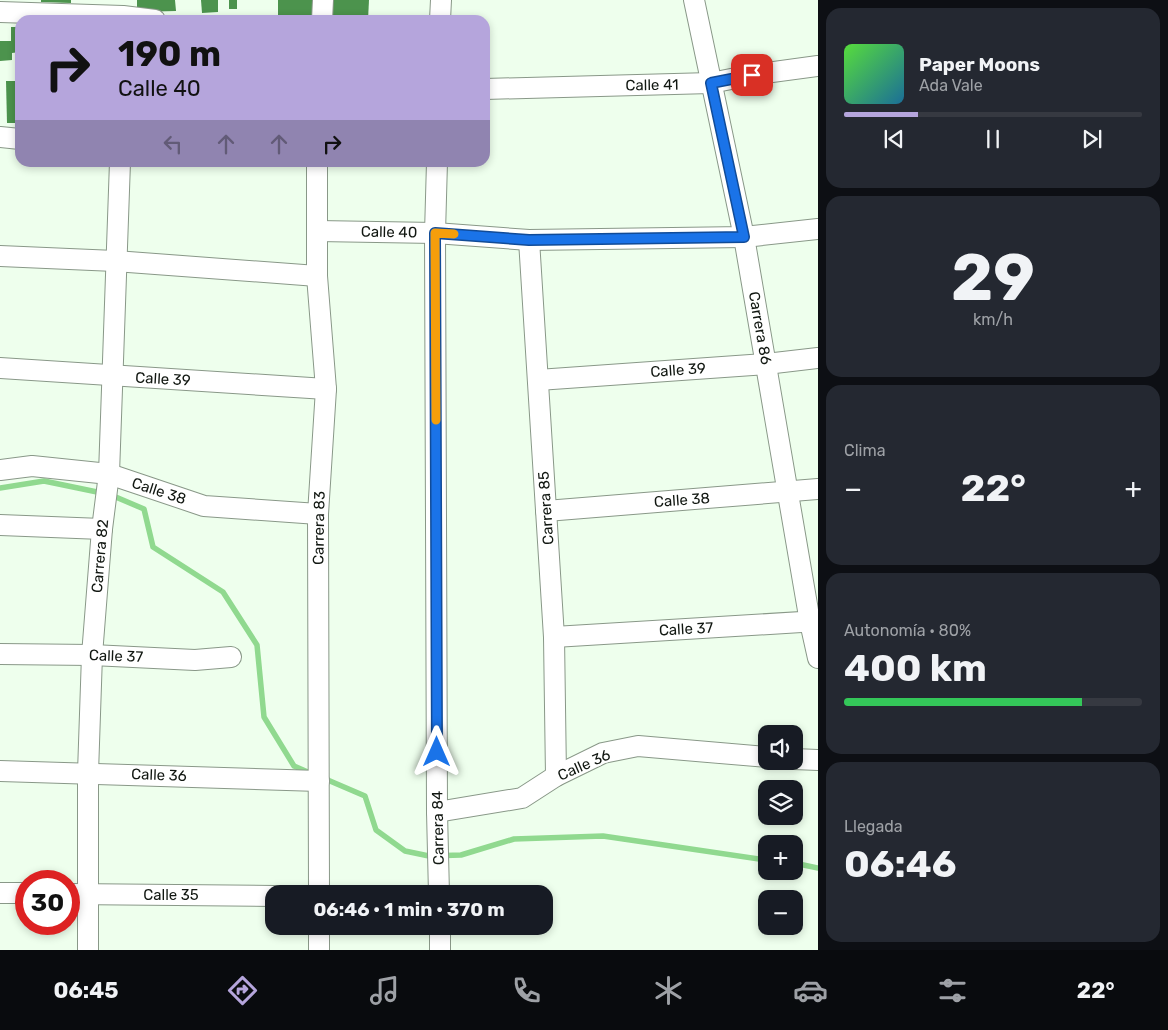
<!DOCTYPE html>
<html lang="es">
<head>
<meta charset="utf-8">
<style>
	body { margin:0; font-family:Rubik,sans-serif; background:#242831; color:#f1f3f6; height:100vh; display:flex; flex-direction:column; font-size:19px; white-space:nowrap }
	* { box-sizing:border-box; margin:0 }
	p { font-size:16px; color:#9ea1a6 }
	.icon { flex:none; width:28px; height:28px; fill:none; stroke:currentColor; stroke-width:2; stroke-linecap:round; stroke-linejoin:round }
	.map { position:relative; flex:1; overflow:hidden }
	.panel { display:flex; flex-direction:column; gap:8px; padding:8px; background:#0d0f14; width:350px }
	.panel>* { flex:none }
	.hud { position:absolute; left:15px; top:15px; width:475px; height:152px; border-radius:15px; box-shadow:0 2px 8px #0003; background:#b5a5dc; color:#111; overflow:hidden }
	.controls { position:absolute; left:758px; top:725px; display:grid; gap:10px }
	.controls a { display:grid; place-items:center; width:45px; height:45px; border-radius:10px; background:#171b24; box-shadow:0 2px 8px #0003; font-size:25px }
	.speed { position:absolute; left:15px; top:870px; display:flex; gap:10px; font-size:25px; font-weight:700; text-align:center }
	.speed>* { display:grid; place-content:center; width:65px; height:65px; border-radius:50%; background:#171b24; box-shadow:0 2px 8px #0003; line-height:1 }
	.speed .limit { border:8px solid #d22; background:#fff; color:#111 }
	.pin { position:absolute; display:grid; place-items:center; width:42px; height:42px; color:#fff; margin:-21px; border-radius:10px; box-shadow:0 2px 8px #0006 }
	.me { position:absolute; width:55px; margin:-28px; rotate:0deg; stroke-linejoin:round; filter:drop-shadow(0 0 4px #0008) }
	.turn { display:flex; align-items:center; gap:18px; height:105px; padding:0 20px; font-size:22px }
	.turn .icon { width:65px; height:65px; stroke-width:2.5 }
	.turn b { display:block; font-size:35px; line-height:42px }
	.lanes { display:flex; align-items:center; height:48px; padding:0 20px; background:#0003; justify-content:center; gap:25px; direction:ltr }
	.lanes .off { opacity:.35 }
	.big { font-size:38px; font-weight:700; line-height:1.1 }
	.panel .widget { flex:1; display:flex; flex-direction:column; justify-content:center; gap:8px; min-width:0; padding:0 18px; border-radius:15px; background:#242831 }
	.panel .dial { align-items:center; gap:0 }
	.dial b { font-size:65px; line-height:1 }
	.song { display:flex; align-items:center; gap:15px }
	.cover { width:60px; height:60px; border-radius:8px; background:linear-gradient(135deg,hsl(110 70% 55%),hsl(200 70% 35%)) }
	.played { height:5px; border-radius:2px; background:linear-gradient(90deg,#b5a5dc 25%,#363941 25%) }
	.keys { display:flex; justify-content:space-around; direction:ltr }
	.heat { display:flex; justify-content:space-between; align-items:center; font-size:28px; direction:ltr }
	.charge { height:8px; border-radius:4px; background:linear-gradient(90deg,#34c759 80%,#363941 0) }
	.trip { position:absolute; left:265px; top:885px; width:288px; height:50px; border-radius:15px; background:#171b24; box-shadow:0 2px 8px #0003; font-weight:700; line-height:50px; text-align:center }
	.tab-bar { display:flex; height:80px; justify-content:space-around; align-items:center; background:#090b0e; color:#9ea1a6 }
	.tab-bar .icon { width:35px; height:35px }
	.tab-bar .active { color:#b5a5dc }
	.tab-bar b { font-size:22px; color:#f1f3f6 }
	main { display:flex; flex:1; min-height:0 }
	.map>svg:first-child { display:block }
</style>
</head>
<body>
<main>
<div class="map">
<svg width="818" height="950" viewBox="0 0 818 950">
	<rect width="100%" height="100%" fill="#eeffed"/>
	<g fill="none" stroke-linecap="round" stroke-linejoin="round">
		<g stroke="#90d98f" stroke-width="5.5">
			<polyline points="0,488 44,481 102,493"/>
			<polyline points="111,495 144,509 153,547 223,592 257,645 264,717 294,766 310,773"/>
			<polyline points="323,778 365,796 376,830 405,851 429,856 461,855 514,839 603,836 766,860"/>
			<polyline points="794,863 818,868"/>
		</g>
	</g>
	<g fill="#4c934d">
		<polygon points="41,0 71,0 71,3 41,2"/>
		<polygon points="137,0 175,0 176,11 137,12"/>
		<polygon points="201,0 218,0 218,12 202,13"/>
		<rect x="229" y="0" width="8" height="9"/>
		<rect x="278" y="0" width="34" height="20"/>
		<polygon points="330,0 369,0 368,20 329,20"/>
		<polygon points="11,27 20,27 20,52 12,53 12,60 0,61 0,41 11,41"/>
		<polygon points="6,81 20,81 20,123 7,123"/>
	</g>
	<g fill="none" stroke-linecap="round" stroke-linejoin="round">
		<defs>
			<g id="minor">
				<polyline points="694,0 744,237 810,622 818,658"/>
				<polyline points="0,12 123,16 155,20"/>
				<polyline points="322,20 323,0"/>
				<polyline points="440,20 441,0"/>
				<polyline points="485,89 711,83 751,75 818,66"/>
				<polyline points="0,137 20,139"/>
				<polyline points="317,162 317,276 326,389 318,514 319,894"/>
				<polyline points="437,162 435,233 437,812 439,894"/>
				<polyline points="318,231 435,233 529,240 744,237 818,229"/>
				<polyline points="529,240 554,637 556,776"/>
				<polyline points="0,256 115,261 317,276"/>
				<polyline points="0,368 326,389"/>
				<polyline points="538,380 766,364 818,358"/>
				<polyline points="0,470 32,466 109,474 204,506 318,514"/>
				<polyline points="546,511 818,489"/>
				<polyline points="0,525 102,529"/>
				<polyline points="554,637 818,621"/>
				<polyline points="0,654 92,655 195,660 231,657"/>
				<polyline points="794,759 818,760"/>
				<polyline points="0,771 319,781"/>
				<polyline points="437,812 522,798 556,776 603,753 638,746 766,757"/>
				<polyline points="0,893 26,893"/>
				<polyline points="69,894 274,896"/>
				<polyline points="319,926 319,950"/>
				<polyline points="440,926 440,950"/>
				<polyline points="88,950 88,773 92,655 102,529 109,474 120,162"/>
			</g>
		</defs>
		<use href="#minor" stroke="#899888" stroke-width="22"/>
		<use href="#minor" stroke="#fff" stroke-width="20"/>
	</g>
	<g fill="none" stroke-linecap="round" stroke-linejoin="round">
		<defs>
			<polyline id="route" points="437,752 435,233 529,240 744,237 711,83 752,75"/>
		</defs>
		<use href="#route" stroke="#114b97" stroke-width="12"/>
		<use href="#route" stroke="#1a73e8" stroke-width="9"/>
		<polyline stroke="#f59e0b" stroke-width="9" points="436,420 435,233 454,234"/>
	</g>
	<g text-anchor="middle" dominant-baseline="central" stroke-width="4" stroke-linejoin="round" paint-order="stroke">
		<g font-size="15" fill="#111711" stroke="#fff">
			<text transform="translate(652 85) rotate(-1)">Calle 41</text>
			<text transform="translate(389 232) rotate(1)">Calle 40</text>
			<text transform="translate(760 328) rotate(80)">Carrera 86</text>
			<text transform="translate(678 370) rotate(-4)">Calle 39</text>
			<text transform="translate(163 379) rotate(3)">Calle 39</text>
			<text transform="translate(159 491) rotate(18)">Calle 38</text>
			<text transform="translate(682 500) rotate(-4)">Calle 38</text>
			<text transform="translate(546 508) rotate(-94)">Carrera 85</text>
			<text transform="translate(319 528) rotate(-89)">Carrera 83</text>
			<text transform="translate(100 556) rotate(-85)">Carrera 82</text>
			<text transform="translate(686 629) rotate(-3)">Calle 37</text>
			<text transform="translate(116 656) rotate(2)">Calle 37</text>
			<text transform="translate(584 765) rotate(-24)">Calle 36</text>
			<text transform="translate(159 775) rotate(2)">Calle 36</text>
			<text transform="translate(438 828) rotate(-91)">Carrera 84</text>
			<text x="171" y="895">Calle 35</text>
		</g>
	</g>
</svg>
<div class="controls">
<a><svg class="icon" aria-label="sound" viewBox="0 0 24 24"><path d="M4 9h4l5-4v14l-5-4H4zM17 9q2 3 0 6"/></svg></a>
<a><svg class="icon" aria-label="layers" viewBox="0 0 24 24"><path d="M12 4l9 5-9 5-9-5zM3 14l9 5 9-5"/></svg></a>
<a>+</a>
<a>−</a>
</div>
<div class="speed"><div class="limit">30</div></div>
<div class="pin" style="left:752px;top:75px;background:#d93025"><svg class="icon" aria-label="arrive" viewBox="0 0 24 24"><path d="M6 21V4h12l-3 4 3 4H6"/></svg></div>
<svg class="me" style="left:437px;top:752px" viewBox="-20 -20 40 40"><path d="M0-17L14 15 0 8-14 15z" fill="#1a73e8" stroke="#fff" stroke-width="4"/></svg>
<div class="trip">06:46 · 1 min · 370 m</div>
<div class="hud">
<div class="turn"><svg class="icon" aria-label="right" viewBox="0 0 24 24"><path d="M7 20v-9h11M14 6l5 5-5 5"/></svg><div><b>190 m</b>Calle 40</div></div>
<div class="lanes"><svg class="icon off" aria-label="left" viewBox="0 0 24 24"><path d="M17 20v-9H6M10 6l-5 5 5 5"/></svg><svg class="icon off" aria-label="ahead" viewBox="0 0 24 24"><path d="M12 20V5M6 11l6-6 6 6"/></svg><svg class="icon off" aria-label="ahead" viewBox="0 0 24 24"><path d="M12 20V5M6 11l6-6 6 6"/></svg><svg class="icon" aria-label="right" viewBox="0 0 24 24"><path d="M7 20v-9h11M14 6l5 5-5 5"/></svg></div>
</div>
</div>
<section class="panel">
<div class="widget">
<div class="song"><i class="cover"></i><div><b>Paper Moons</b><p>Ada Vale</p></div></div>
<div class="played"></div>
<div class="keys"><svg class="icon" aria-label="previous" viewBox="0 0 24 24"><path d="M18 5L8 12l10 7zM5 5v14"/></svg><svg class="icon" aria-label="pause" viewBox="0 0 24 24"><path d="M8 5v14M16 5v14"/></svg><svg class="icon" aria-label="next" viewBox="0 0 24 24"><path d="M6 5l10 7-10 7zM19 5v14"/></svg></div>
</div>
<div class="widget dial"><b>29</b><p>km/h</p></div>
<div class="widget"><p>Clima</p>
<div class="heat"><a>−</a><b class="big">22°</b><a>+</a></div>
</div>
<div class="widget"><p>Autonomía · 80%</p><b class="big">400 km</b><div class="charge"></div></div>
<div class="widget"><p>Llegada</p><b class="big">06:46</b></div>
</section>
</main>
<nav class="tab-bar">
<b>06:45</b>
<svg class="icon active" aria-label="directions" viewBox="0 0 24 24"><path d="M12 3l9 9-9 9-9-9zM9 14v-3h6M13 9l2 2-2 2"/></svg>
<svg class="icon" aria-label="music" viewBox="0 0 24 24"><path d="M9 18V5l10-2v13"/><circle cx="6" cy="18" r="3"/><circle cx="16" cy="16" r="3"/></svg>
<svg class="icon" aria-label="phone" viewBox="0 0 24 24"><path d="M5 4h4l2 5-3 2q2 4 5 5l2-3 5 2v4C11 20 4 13 5 4z"/></svg>
<svg class="icon" aria-label="climate" viewBox="0 0 24 24"><path d="M12 3v18M4 7l16 10M4 17L20 7"/></svg>
<svg class="icon" aria-label="car" viewBox="0 0 24 24"><path d="M5 17H2v-5l4-1 3-4h7l3 4 3 1v5h-3M9 17h6M6 11h13"/><circle cx="7" cy="17" r="2"/><circle cx="17" cy="17" r="2"/></svg>
<svg class="icon" aria-label="filters" viewBox="0 0 24 24"><path d="M4 7h16M4 17h16"/><circle cx="9" cy="7" r="2"/><circle cx="15" cy="17" r="2"/></svg>
<b>22°</b>
</nav>
</body>
</html>
